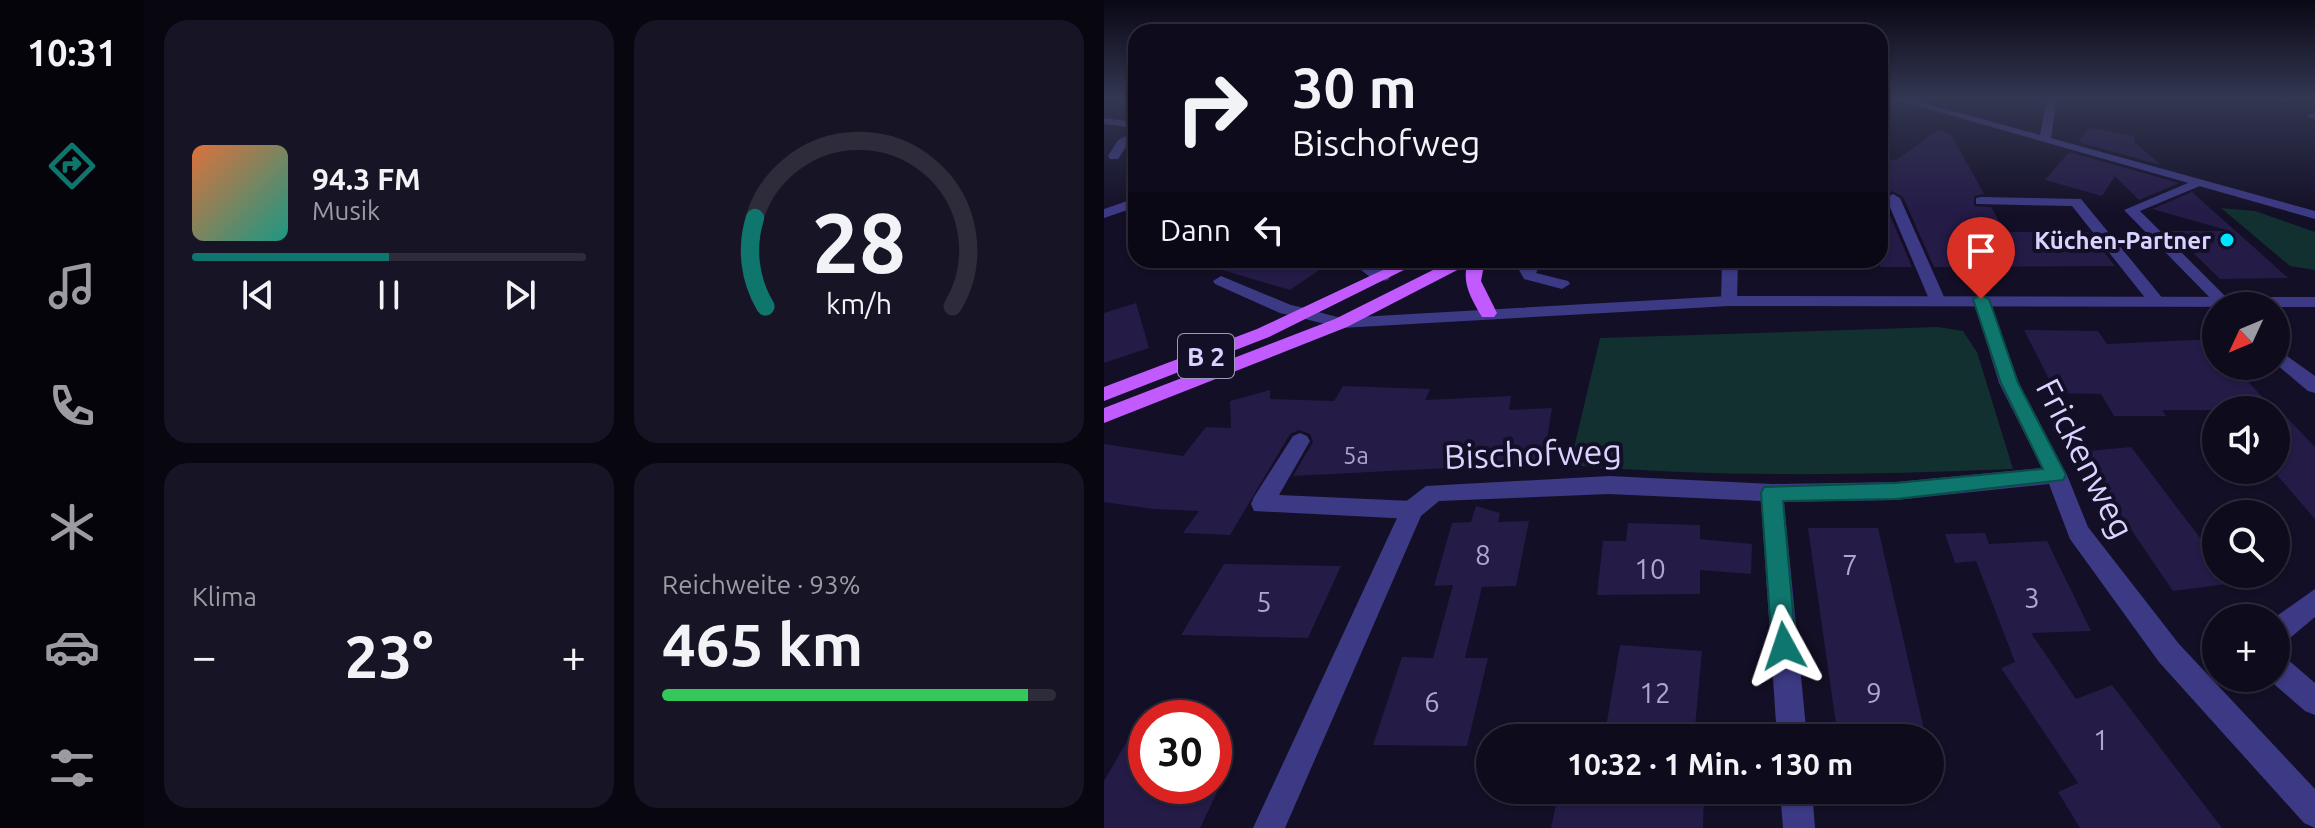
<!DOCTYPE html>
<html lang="de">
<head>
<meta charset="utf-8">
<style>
	body { margin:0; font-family:Ubuntu,sans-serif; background:#171425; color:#f1f3f6; height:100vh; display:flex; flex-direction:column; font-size:30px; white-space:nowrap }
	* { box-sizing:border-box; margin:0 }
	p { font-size:26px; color:#9b9ba3 }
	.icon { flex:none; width:44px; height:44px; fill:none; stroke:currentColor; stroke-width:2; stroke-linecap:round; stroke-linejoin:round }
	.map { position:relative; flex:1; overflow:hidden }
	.sheet { display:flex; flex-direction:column; gap:20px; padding:20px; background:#08060f; width:960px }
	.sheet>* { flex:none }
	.banner { position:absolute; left:24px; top:24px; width:760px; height:244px; border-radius:24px; box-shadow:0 2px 6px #0004,0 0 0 2px #2e2b3b; background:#0e0b1c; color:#f1f3f6; overflow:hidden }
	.needle { width:52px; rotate:226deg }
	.tools { position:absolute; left:1098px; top:292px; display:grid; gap:16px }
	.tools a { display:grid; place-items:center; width:88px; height:88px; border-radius:50%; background:#0e0b1c; box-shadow:0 2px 6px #0004,0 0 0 2px #2e2b3b; font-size:40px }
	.speed { position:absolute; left:24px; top:700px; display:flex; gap:16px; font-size:40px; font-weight:700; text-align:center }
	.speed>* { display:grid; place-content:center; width:104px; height:104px; border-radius:50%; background:#0e0b1c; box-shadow:0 2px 6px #0004,0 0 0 2px #2e2b3b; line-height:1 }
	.speed .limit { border:12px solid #d22; background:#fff; color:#111 }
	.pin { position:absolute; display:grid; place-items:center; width:68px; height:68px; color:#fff; margin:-82px -34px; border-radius:50% 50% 50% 0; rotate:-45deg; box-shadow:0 0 8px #0007 }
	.pin .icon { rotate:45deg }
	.me { position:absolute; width:88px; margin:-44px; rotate:355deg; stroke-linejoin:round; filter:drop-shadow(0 0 6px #0008) }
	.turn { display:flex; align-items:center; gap:28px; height:168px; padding:0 32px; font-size:36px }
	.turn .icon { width:104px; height:104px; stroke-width:2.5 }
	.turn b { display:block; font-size:56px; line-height:68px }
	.then { display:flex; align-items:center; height:76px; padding:0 32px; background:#0003; gap:16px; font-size:30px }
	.big { font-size:60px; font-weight:700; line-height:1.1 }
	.sheet .card { flex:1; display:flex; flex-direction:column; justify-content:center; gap:12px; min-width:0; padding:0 28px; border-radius:24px; background:#171425 }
	.sheet .dial { align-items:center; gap:0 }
	.dial svg { height:208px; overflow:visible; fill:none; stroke:#2e2b3b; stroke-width:7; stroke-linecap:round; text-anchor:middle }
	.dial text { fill:#f1f3f6; stroke:none }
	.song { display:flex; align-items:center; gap:24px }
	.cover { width:96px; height:96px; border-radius:12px; background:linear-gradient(135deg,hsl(20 70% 55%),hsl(170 70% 35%)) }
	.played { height:8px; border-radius:4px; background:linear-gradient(90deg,#0f766e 50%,#2e2b3b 50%) }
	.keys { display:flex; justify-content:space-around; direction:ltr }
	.heat { display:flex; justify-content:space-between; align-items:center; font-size:44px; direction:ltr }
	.charge { height:12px; border-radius:6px; background:linear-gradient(90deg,#34c759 93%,#2e2b3b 0) }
	.sheet .tiles { flex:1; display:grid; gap:20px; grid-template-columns:repeat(2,1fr) }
	.trip { position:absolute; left:372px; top:724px; width:468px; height:80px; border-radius:40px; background:#0e0b1c; box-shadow:0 2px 6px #0004,0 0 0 2px #2e2b3b; font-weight:700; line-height:80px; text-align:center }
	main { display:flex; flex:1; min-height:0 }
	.menu { display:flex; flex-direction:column; width:144px; justify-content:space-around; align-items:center; background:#06040b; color:#9b9ba3 }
	.menu .icon { width:56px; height:56px }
	.menu .on { color:#0f766e }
	.menu b { font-size:36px; color:#f1f3f6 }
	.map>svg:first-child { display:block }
</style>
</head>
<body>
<main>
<nav class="menu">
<b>10:31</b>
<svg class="icon on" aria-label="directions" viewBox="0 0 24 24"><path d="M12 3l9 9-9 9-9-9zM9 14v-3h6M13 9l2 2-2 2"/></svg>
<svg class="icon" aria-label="music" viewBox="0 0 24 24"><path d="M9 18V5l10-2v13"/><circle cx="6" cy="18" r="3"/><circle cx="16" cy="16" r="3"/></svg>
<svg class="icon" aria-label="phone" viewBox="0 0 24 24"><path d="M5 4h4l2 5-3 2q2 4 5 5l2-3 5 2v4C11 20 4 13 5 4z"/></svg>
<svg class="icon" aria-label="climate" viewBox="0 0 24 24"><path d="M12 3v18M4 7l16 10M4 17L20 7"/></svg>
<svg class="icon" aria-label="car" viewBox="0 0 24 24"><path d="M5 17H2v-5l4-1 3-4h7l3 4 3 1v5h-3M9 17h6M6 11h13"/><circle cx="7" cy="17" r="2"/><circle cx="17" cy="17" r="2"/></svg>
<svg class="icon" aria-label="filters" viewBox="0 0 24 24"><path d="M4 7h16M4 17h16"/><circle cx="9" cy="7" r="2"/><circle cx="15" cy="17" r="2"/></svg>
</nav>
<section class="sheet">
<div class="tiles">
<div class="card">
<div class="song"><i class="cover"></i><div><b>94.3 FM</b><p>Musik</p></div></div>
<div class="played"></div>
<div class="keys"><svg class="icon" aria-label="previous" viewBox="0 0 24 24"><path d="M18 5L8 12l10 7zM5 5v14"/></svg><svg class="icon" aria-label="pause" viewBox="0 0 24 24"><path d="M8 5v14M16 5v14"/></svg><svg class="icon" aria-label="next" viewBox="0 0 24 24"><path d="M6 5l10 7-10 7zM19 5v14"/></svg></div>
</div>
<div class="card dial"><svg viewBox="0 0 100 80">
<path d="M14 69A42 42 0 1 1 86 69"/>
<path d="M14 69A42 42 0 0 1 10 35" stroke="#0f766e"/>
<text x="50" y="56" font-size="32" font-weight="700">28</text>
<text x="50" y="72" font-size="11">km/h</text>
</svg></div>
<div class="card"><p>Klima</p>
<div class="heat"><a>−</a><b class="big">23°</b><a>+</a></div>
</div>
<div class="card"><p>Reichweite · 93%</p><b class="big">465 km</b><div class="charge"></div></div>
</div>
</section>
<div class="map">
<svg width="1211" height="828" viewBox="0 0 1211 828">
	<rect width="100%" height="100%" fill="#130f26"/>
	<g fill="#12302f">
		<polygon points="1117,208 1151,211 1211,232 1211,270 1186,266"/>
		<path d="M834,327L859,331L873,352L909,469C761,475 614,478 466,465L496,338Z"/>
	</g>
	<g fill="#241b47">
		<polygon points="986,128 1030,136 1030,142 1057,165 974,142"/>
		<polygon points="834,130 847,134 880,194 870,196 870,206 887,207 901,232 984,232 1011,266 830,267 799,197 788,191 779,199 808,267 776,267 776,158 792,160"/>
		<polygon points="965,152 1075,183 1035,200 1011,176 998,196 941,180"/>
		<polygon points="1088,192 1144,242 1184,278 1116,279 1067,231 1126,231 1048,209"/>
		<polygon points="113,260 230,260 186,290 111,268"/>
		<polygon points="32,303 45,348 0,363 0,313"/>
		<polygon points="920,330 994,331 1003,344 1112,339 1112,366 1129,366 1171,410 1058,410 1062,416 1010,416 997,394 952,393"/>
		<polygon points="239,386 326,389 321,400 407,396 405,410 448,408 439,463 189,476 209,442 206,434 195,430 186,434 126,535 79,533 95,511 49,509 0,502 0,444 79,456 102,427 127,428 126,401 166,390 166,399 230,401"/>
		<polygon points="1172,406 1211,447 1211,519 1172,474"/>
		<polygon points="1027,447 1112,559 1112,574 1124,574 1131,583 1069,591 974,452"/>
		<polygon points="372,506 396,513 394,522 425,521 412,586 378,587 361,658 384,658 363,746 269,745 298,657 329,658 349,585 330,586 348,523 367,522"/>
		<polygon points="524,523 596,525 596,539 648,544 647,574 596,570 596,594 493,595 499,541 522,541"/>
		<polygon points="704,528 774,528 822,738 734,738"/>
		<polygon points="881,533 885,544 943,541 987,631 927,633 972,699 1008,685 1118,828 976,828 954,792 974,783 897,668 911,662 872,561 851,563 841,534"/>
		<polygon points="120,564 237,566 204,638 77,635"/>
		<polygon points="516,645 598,651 590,738 501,733"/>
		<polygon points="42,708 42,786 116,786 96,828 0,828 0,781"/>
		<polygon points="455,790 600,791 599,828 447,828"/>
	</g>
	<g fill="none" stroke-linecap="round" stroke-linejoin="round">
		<g fill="#3d3a85" fill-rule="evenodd">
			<polygon points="1211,113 1211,119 1203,116 1205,114"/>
			<polygon points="32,131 32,140 23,145 14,159 6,159 4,156 14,140"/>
			<polygon points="1091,180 1103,183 1036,211 1131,306 1114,306 1020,210"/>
			<polygon points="789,194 796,198 841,299 839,303 827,303 825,299 782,198"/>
			<polygon points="877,197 977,199 1060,300 1052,305 1046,304 968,206 872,204 872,198"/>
			<polygon points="423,260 439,260 432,273 464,281 466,284 458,289 420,279 415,270"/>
			<polygon points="618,260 634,260 633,301 625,306 617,301"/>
			<polygon points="117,276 187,305 209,310 212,314 203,319 176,313 111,284 109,281"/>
			<polygon points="1172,348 1211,376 1211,393 1204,391 1172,364"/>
			<polygon points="196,433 203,436 206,441 175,495 308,501 316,503 319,510 316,517 308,519 150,511 147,504 150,497 189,436"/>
			<polygon points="1211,589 1211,617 1181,642 1172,646 1170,618"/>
			<polygon points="1172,654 1182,658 1211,683 1211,715 1201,711 1163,678 1172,678"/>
		</g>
		<g fill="#3d3a85" fill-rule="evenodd">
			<polygon points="786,98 802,98 936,135 943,98 953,98 947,138 1211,211 1211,219"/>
			<polygon points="0,118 32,122 32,128 0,124"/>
			<polygon points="32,198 32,207 0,218 0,209"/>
			<path d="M256,260H272L270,264L286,277L284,280C272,283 260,274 253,265Z"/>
			<polygon points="877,294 885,299 915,383 963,475 984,527 1075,644 1211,789 1211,828 1200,823 1055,662 966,539 945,484 792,500 680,502 703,738 673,738 657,501 505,494 335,501 317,516 181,828 149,828 300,503 322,486 505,476 668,484 792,482 938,468 895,383 869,299"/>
			<polygon points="676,790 708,790 711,828 679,828"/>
		</g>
		<polygon fill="#3d3a85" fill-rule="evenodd" points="625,296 1211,297 1211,307 625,306 237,328 197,318 194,314 203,309 237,318"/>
		<g fill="#c25bff" fill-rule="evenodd">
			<polygon points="300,260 320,260 165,337 0,401 0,387 153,329"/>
			<path d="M349,260H381L377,281L393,313L390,317H378C368,300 358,284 363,265L243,327L0,423V408L231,319Z"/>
		</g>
	</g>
	<linearGradient id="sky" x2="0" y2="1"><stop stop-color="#0a0815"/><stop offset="0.46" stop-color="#333752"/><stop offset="1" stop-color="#333752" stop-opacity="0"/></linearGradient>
	<rect width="1211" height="214" fill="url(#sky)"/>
	<polygon fill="#0f766e" stroke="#0a4d48" stroke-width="2" points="877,295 885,299 914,383 962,475 959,480 792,499 679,501 692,646 689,654 680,658 671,654 668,646 657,493 660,487 792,483 939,469 897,383 869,299"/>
	<circle fill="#00e5ff" stroke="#130f26" stroke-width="3" cx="1123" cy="240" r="8"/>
	<g text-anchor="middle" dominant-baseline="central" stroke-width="8" stroke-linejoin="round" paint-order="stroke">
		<g font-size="24" font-weight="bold" fill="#d9d4ff" stroke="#130f26" text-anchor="end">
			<text x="1107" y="240">Küchen-Partner</text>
		</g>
		<g font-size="24" fill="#aca6d1">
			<text x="252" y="455">5a</text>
		</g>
		<rect fill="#130f26" stroke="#9e99be" stroke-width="2" x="74" y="334" width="56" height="44" rx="6"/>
		<g font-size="26" font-weight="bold" fill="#d9d4ff">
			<text x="102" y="356">B 2</text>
		</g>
		<g font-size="28" fill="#aca6d1">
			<text x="379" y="554">8</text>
			<text x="746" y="564">7</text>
			<text x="546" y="568">10</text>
			<text x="928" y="597">3</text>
			<text x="160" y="601">5</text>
			<text x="551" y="692">12</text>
			<text x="770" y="692">9</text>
			<text x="328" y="701">6</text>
			<text x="997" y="739">1</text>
		</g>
		<g font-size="34" fill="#d9d4ff" stroke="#130f26">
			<text transform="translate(429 453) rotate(-2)">Bischofweg</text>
			<text transform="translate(982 458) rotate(63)">Frickenweg</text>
		</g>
	</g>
</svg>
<div class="tools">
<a><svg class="needle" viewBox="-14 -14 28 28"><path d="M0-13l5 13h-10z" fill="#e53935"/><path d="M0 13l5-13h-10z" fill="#9b9ba3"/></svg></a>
<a><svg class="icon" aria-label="sound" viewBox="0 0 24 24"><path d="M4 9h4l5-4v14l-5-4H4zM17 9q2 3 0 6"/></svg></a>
<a><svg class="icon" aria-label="search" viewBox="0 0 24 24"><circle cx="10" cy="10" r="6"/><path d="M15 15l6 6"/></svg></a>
<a>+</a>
</div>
<div class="speed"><div class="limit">30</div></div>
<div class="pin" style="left:877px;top:299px;background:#d93025"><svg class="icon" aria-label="arrive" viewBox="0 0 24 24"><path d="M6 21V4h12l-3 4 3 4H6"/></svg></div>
<svg class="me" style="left:680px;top:646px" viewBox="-20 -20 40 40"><path d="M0-17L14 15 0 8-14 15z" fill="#0f766e" stroke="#fff" stroke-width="4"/></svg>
<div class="trip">10:32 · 1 Min. · 130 m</div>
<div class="banner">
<div class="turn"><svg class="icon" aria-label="right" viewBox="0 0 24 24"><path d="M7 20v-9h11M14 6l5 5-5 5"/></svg><div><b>30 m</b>Bischofweg</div></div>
<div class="then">Dann<svg class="icon" aria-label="left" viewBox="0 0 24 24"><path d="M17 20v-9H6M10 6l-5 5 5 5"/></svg></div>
</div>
</div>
</main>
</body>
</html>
